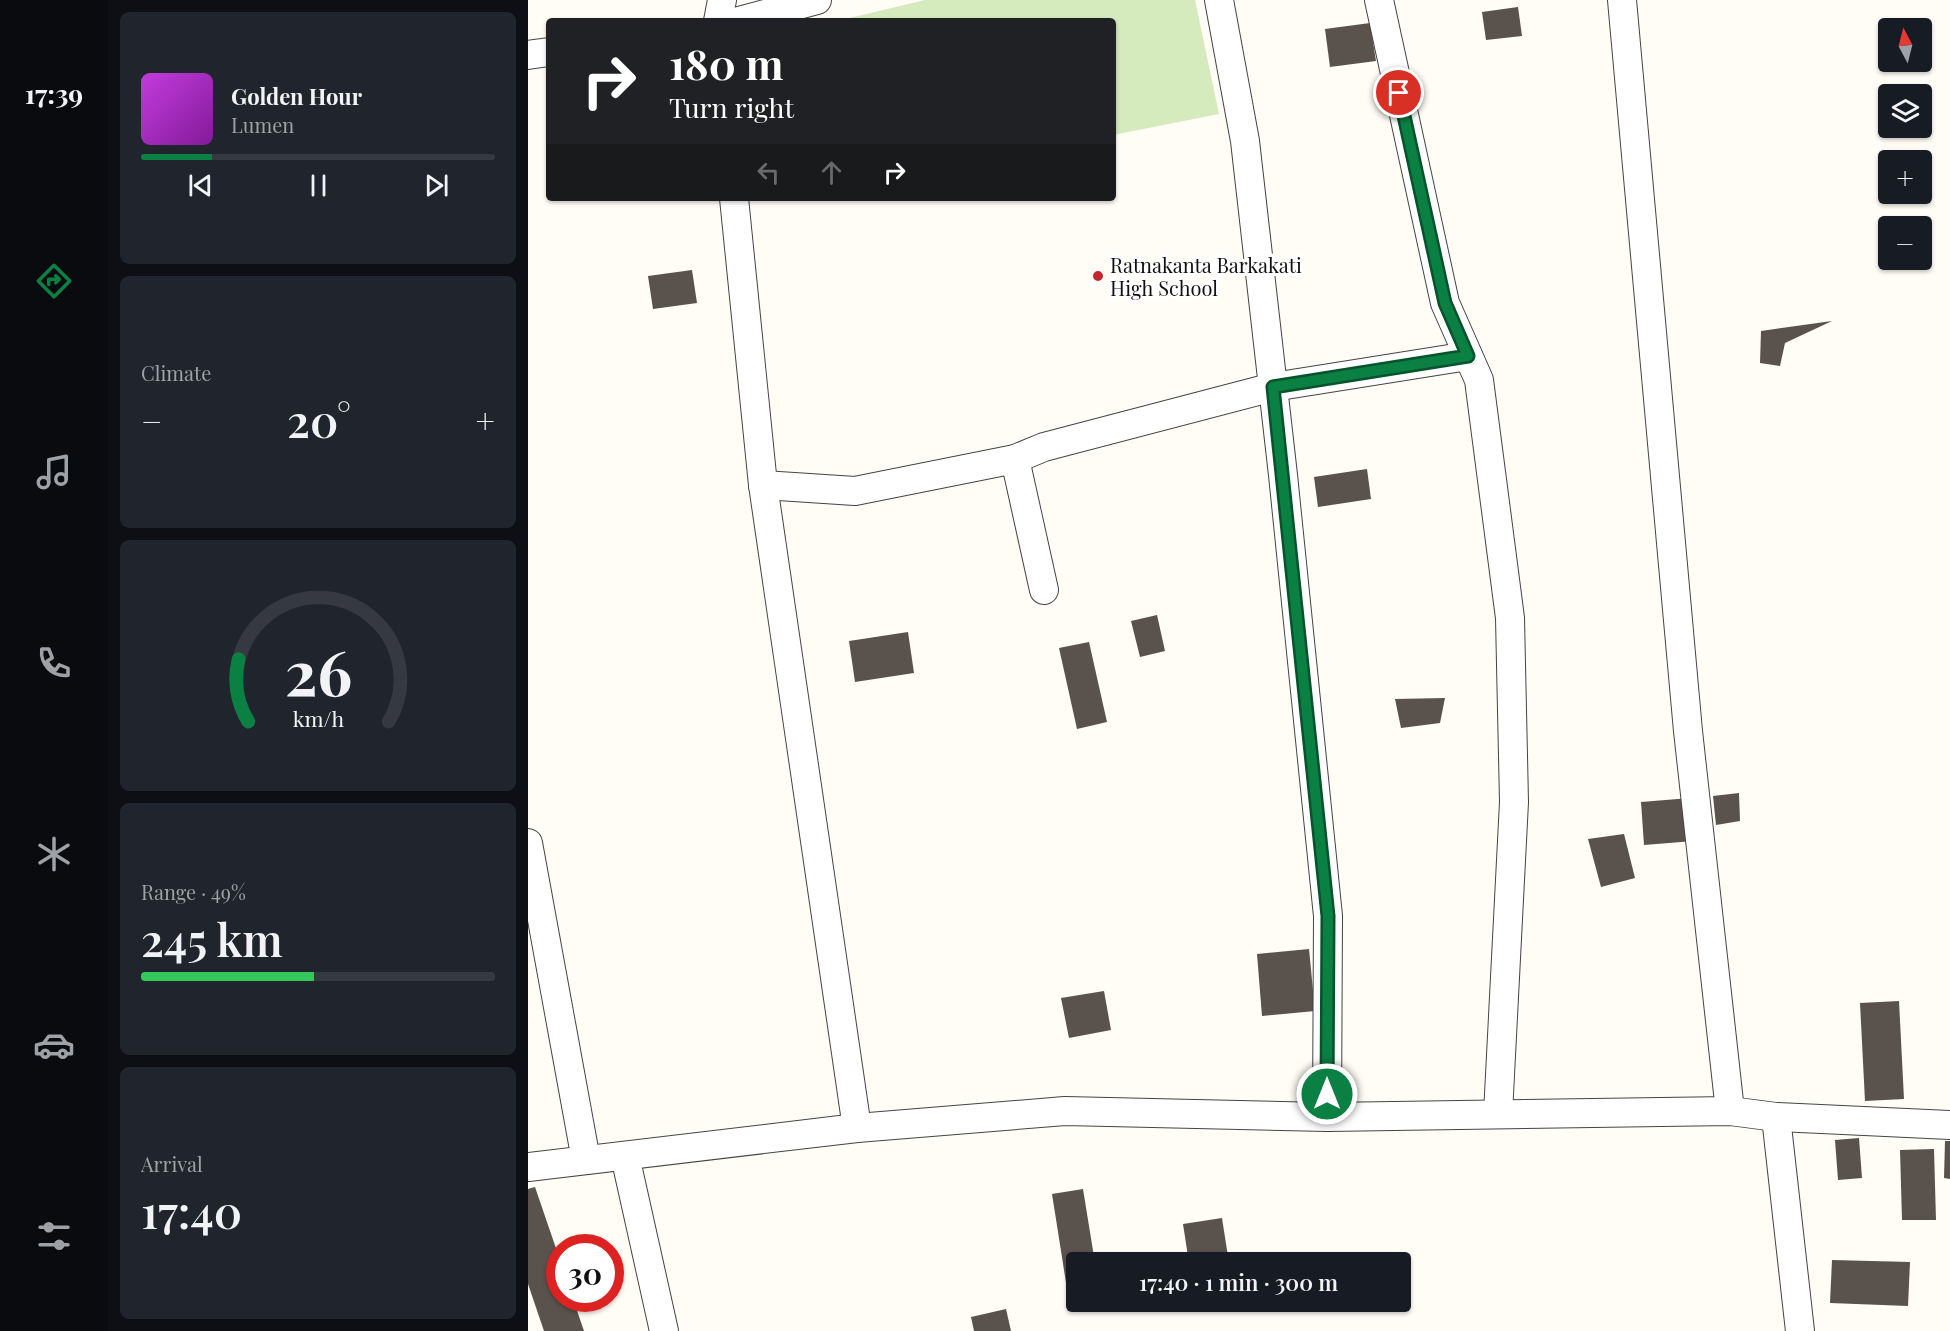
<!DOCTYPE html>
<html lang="en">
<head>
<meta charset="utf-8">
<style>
	body { margin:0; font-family:"Playfair Display",serif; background:#20242c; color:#f1f3f6; height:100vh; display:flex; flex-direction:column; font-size:22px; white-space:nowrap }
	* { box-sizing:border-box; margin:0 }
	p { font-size:20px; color:#9ea1a6 }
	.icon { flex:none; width:33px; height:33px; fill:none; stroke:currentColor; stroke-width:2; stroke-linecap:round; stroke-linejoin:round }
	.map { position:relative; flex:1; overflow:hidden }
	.panel { display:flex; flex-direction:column; gap:12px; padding:12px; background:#0d0f14; width:420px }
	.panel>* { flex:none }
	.hud { position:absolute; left:18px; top:18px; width:570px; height:183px; border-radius:6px; box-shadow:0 2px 4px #0004; background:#202124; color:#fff; overflow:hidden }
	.needle { width:39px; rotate:353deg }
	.buttons { position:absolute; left:1350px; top:18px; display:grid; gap:12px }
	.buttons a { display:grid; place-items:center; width:54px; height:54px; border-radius:6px; background:#171b24; box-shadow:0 2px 4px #0004; font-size:30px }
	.speed { position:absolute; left:18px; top:1234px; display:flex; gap:12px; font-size:30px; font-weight:700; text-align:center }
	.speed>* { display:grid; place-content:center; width:78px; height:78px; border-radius:50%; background:#171b24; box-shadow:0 2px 4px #0004; line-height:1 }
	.speed .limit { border:9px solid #d22; background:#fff; color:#111 }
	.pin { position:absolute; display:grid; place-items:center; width:51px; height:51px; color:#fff; margin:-26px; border:3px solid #fff; border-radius:50%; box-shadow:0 2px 6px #0007 }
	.me { position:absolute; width:66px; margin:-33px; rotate:0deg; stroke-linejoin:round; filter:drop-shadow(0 0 4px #0008) }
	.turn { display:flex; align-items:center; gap:21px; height:126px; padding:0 24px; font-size:27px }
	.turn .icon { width:78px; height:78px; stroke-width:2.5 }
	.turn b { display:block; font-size:42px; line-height:51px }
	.lanes { display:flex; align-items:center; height:57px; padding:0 24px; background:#0003; justify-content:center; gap:30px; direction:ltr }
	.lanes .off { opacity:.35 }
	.big { font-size:45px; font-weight:600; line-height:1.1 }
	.panel .widget { flex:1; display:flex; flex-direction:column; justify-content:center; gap:9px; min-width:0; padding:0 21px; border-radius:9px; background:#20242c }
	.panel .dial { align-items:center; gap:0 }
	.dial svg { height:156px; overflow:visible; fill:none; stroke:#363941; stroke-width:7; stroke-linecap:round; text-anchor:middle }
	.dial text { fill:#f1f3f6; stroke:none }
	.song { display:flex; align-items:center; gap:18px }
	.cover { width:72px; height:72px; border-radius:9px; background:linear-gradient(135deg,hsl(290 70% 55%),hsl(290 70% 35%)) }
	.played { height:6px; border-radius:3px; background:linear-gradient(90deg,#0b8043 20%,#363941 20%) }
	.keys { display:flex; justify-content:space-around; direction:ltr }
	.heat { display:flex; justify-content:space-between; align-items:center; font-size:33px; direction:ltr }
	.charge { height:9px; border-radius:4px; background:linear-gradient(90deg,#34c759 49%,#363941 0) }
	.trip { position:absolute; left:538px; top:1252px; width:345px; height:60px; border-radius:6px; background:#171b24; box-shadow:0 2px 4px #0004; font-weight:600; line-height:60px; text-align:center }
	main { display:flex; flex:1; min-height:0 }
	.dock { display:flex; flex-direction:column; width:108px; justify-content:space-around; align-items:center; background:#090b0e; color:#9ea1a6 }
	.dock .icon { width:42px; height:42px }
	.dock .on { color:#0b8043 }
	.dock b { font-size:27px; color:#f1f3f6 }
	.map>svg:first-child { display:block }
</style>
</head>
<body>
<main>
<nav class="dock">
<b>17:39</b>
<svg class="icon on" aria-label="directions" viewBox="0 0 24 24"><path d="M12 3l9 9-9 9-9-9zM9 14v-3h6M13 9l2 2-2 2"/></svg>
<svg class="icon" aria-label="music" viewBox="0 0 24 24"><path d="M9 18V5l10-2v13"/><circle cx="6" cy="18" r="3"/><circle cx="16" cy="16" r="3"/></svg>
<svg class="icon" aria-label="phone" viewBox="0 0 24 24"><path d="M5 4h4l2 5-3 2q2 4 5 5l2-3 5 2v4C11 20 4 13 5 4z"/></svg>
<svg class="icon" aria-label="climate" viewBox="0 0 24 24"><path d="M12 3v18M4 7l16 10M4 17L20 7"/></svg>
<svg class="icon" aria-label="car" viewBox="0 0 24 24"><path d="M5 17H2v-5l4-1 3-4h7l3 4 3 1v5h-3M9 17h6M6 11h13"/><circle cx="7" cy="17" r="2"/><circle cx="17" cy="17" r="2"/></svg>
<svg class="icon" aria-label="filters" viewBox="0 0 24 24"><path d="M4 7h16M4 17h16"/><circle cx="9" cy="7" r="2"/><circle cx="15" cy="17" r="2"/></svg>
</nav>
<section class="panel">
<div class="widget">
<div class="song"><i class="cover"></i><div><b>Golden Hour</b><p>Lumen</p></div></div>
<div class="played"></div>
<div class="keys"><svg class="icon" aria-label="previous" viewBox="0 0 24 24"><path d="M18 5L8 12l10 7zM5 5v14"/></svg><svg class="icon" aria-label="pause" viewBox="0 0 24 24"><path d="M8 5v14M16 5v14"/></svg><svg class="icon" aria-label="next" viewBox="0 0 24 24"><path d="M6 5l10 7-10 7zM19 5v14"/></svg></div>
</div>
<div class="widget"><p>Climate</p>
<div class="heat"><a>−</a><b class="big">20°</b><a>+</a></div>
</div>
<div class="widget dial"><svg viewBox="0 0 100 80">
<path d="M14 69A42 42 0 1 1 86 69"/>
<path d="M14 69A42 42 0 0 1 9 37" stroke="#0b8043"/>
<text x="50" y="56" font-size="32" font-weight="700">26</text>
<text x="50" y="72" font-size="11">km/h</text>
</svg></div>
<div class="widget"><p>Range · 49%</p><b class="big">245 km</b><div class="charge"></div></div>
<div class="widget"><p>Arrival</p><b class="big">17:40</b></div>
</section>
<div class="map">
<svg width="1422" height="1331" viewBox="0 0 1422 1331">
	<rect width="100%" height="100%" fill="#fffdf5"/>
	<polygon fill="#d5ebbd" points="397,0 667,0 691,114 585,135 585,21 309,21"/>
	<g fill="#5a524d">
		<polygon points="990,7 994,36 958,40 954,12"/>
		<polygon points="842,23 848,61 802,67 797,29"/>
		<polygon points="164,270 169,303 125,309 120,276"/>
		<polygon points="1304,321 1257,343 1252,366 1232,363 1233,331"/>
		<polygon points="839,469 843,499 790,507 786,477"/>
		<polygon points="629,615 637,651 612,657 603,621"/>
		<polygon points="380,632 386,673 327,682 321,641"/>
		<polygon points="561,642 579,722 549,729 531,648"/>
		<polygon points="917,698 912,723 873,728 867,699"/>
		<polygon points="1211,793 1212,821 1188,825 1185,796"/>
		<polygon points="1162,798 1166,841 1116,845 1113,802"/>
		<polygon points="1096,834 1107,878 1073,887 1060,839"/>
		<polygon points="781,949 787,1011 734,1016 729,954"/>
		<polygon points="576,991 583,1030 541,1038 533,998"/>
		<polygon points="1371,1001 1376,1099 1337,1101 1332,1003"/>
		<polygon points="1331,1138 1334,1178 1310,1180 1307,1140"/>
		<polygon points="1417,1141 1422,1141 1422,1179 1416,1178"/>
		<polygon points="1406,1149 1408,1220 1374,1220 1372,1150"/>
		<polygon points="7,1187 32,1260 32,1299 45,1299 56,1331 16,1331 0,1284 0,1189"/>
		<polygon points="555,1189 567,1263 549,1263 549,1287 539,1289 524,1194"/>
		<polygon points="694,1218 701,1263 661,1263 655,1224"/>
		<polygon points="1304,1260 1382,1262 1380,1306 1302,1303"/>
		<polygon points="478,1309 483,1331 446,1331 443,1317"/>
	</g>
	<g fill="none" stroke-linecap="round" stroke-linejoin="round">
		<defs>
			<g id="minor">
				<polyline points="691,0 717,141 755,475 800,916 799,1117"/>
				<polyline points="851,0 917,303 951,380 982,618 986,802 970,1114"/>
				<polyline points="1094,0 1160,731 1202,1111"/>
				<polyline points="190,21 194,0"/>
				<polyline points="211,21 289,0"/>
				<polyline points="0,55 21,52"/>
				<polyline points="206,198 235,485 329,1128"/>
				<polyline points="487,459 516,590"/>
				<polyline points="235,485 327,491 487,459 516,447 745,387 940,356"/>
				<polyline points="0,843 58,1160"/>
				<polyline points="1248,1117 1272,1331"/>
				<polyline points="97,1156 136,1331"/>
				<polyline points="0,1167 329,1128 537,1111 799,1117 1202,1111 1248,1117 1422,1125"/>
			</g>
		</defs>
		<use href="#minor" stroke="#444" stroke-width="30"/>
		<use href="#minor" stroke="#fff" stroke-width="28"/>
	</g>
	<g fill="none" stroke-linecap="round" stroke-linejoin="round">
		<defs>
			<polyline id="route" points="799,1094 800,916 745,387 940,356 917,303 871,93"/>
		</defs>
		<use href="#route" stroke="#07532c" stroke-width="15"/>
		<use href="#route" stroke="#0b8043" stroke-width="10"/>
	</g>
	<circle fill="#c4262e" stroke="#fff" stroke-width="2" cx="570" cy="276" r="6"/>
	<g text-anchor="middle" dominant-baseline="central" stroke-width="6" stroke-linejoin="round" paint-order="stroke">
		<g font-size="20" fill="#111" stroke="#fff" text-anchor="start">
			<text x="582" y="264">Ratnakanta Barkakati<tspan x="582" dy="23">High School</tspan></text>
		</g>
	</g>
</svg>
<div class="buttons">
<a><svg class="needle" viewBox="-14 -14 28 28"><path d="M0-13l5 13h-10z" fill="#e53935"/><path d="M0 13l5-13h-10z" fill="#9ea1a6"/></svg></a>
<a><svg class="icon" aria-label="layers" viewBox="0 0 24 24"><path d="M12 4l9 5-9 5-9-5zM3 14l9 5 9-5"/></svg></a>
<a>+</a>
<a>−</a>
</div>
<div class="speed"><div class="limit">30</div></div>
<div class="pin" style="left:871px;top:93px;background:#d93025"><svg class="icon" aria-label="arrive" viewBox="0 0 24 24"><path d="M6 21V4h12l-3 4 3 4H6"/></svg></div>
<svg class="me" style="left:799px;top:1094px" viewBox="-20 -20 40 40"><circle r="17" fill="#0b8043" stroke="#fff" stroke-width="3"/><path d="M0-11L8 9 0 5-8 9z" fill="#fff"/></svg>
<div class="trip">17:40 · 1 min · 300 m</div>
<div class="hud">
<div class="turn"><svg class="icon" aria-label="right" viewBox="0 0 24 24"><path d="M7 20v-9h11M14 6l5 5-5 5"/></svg><div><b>180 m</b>Turn right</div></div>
<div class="lanes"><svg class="icon off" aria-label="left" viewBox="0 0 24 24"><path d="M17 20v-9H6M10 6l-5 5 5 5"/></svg><svg class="icon off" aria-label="ahead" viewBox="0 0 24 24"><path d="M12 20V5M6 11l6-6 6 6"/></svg><svg class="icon" aria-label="right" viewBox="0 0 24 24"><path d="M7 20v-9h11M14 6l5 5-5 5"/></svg></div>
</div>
</div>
</main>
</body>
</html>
